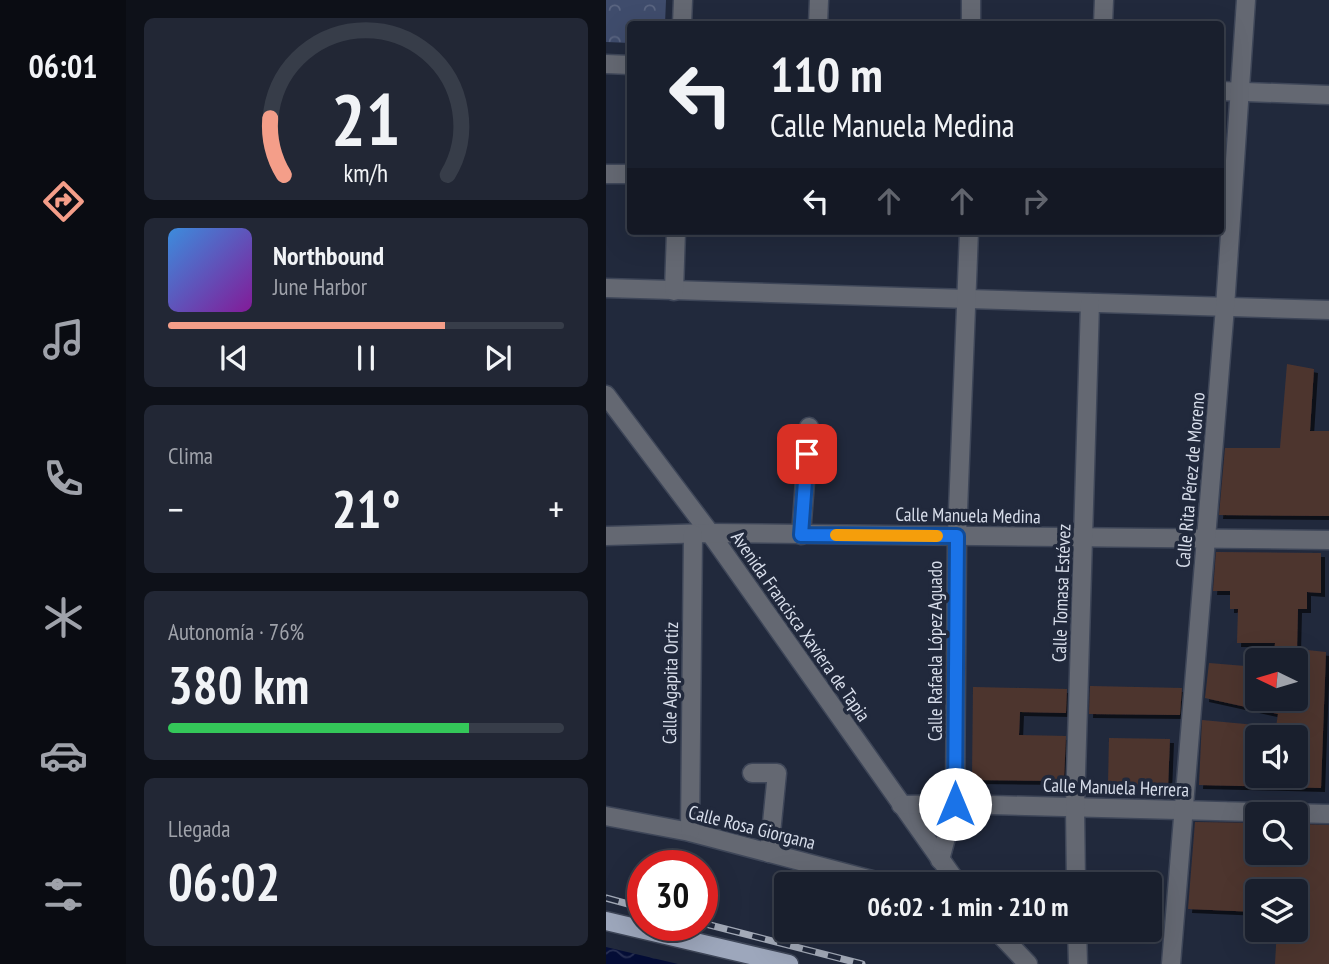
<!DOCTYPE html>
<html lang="es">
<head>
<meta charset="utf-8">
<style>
	body { margin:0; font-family:"PT Sans Narrow",sans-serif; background:#222735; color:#f1f3f6; height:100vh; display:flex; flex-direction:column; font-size:26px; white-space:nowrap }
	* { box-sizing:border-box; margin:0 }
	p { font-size:23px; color:#9fa2aa }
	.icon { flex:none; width:38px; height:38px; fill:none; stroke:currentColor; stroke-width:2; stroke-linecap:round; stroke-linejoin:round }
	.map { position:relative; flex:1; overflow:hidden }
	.sheet { display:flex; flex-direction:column; gap:18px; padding:18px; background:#0e1119; width:480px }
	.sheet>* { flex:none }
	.guide { position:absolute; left:21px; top:21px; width:597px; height:214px; border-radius:7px; box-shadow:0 7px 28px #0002,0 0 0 2px #373d49; background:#191f2d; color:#f1f3f6; overflow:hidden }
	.needle { width:46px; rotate:275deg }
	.buttons { position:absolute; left:639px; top:648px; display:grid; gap:14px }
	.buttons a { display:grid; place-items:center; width:63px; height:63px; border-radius:7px; background:#191f2d; box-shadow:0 7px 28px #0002,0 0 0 2px #373d49; font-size:35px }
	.speed { position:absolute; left:21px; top:850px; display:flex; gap:14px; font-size:35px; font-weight:700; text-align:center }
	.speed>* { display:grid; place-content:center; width:91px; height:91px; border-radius:50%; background:#191f2d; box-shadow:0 7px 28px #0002,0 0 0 2px #373d49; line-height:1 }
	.speed .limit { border:10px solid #d22; background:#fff; color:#111 }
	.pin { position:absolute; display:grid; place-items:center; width:60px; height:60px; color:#fff; margin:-30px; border-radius:14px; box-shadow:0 4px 10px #0006 }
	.me { position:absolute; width:77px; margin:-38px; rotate:0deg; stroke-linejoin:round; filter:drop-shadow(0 0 5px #0008) }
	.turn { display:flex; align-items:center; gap:24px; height:147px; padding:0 28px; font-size:32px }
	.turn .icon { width:91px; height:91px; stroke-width:2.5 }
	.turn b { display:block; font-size:49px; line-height:60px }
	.lanes { display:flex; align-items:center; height:66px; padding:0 28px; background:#0003; justify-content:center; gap:35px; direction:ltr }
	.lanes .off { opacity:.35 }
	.big { font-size:52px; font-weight:600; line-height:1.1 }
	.sheet .widget { flex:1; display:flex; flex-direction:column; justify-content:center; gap:10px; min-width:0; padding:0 24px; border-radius:10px; background:#222735 }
	.sheet .dial { align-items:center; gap:0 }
	.dial svg { height:182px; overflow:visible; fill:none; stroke:#373d49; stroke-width:7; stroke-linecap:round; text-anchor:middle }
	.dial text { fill:#f1f3f6; stroke:none }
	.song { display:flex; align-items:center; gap:21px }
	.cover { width:84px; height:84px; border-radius:10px; background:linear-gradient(135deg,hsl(210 70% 55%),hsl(290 70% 35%)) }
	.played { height:7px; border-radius:4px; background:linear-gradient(90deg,#f49e89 70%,#373d49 70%) }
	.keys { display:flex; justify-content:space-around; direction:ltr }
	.heat { display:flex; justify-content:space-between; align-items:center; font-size:38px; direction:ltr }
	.charge { height:10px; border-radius:5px; background:linear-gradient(90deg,#34c759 76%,#373d49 0) }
	.trip { position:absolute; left:168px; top:872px; width:388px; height:70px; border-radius:7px; background:#191f2d; box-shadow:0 7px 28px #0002,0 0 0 2px #373d49; font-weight:600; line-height:70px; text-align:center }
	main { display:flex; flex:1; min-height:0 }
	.menu { display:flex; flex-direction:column; width:126px; justify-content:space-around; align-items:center; background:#0a0c12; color:#9fa2aa }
	.menu .icon { width:49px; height:49px }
	.menu .on { color:#f49e89 }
	.menu b { font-size:32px; color:#f1f3f6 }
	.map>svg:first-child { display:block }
</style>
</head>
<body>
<main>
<nav class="menu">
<b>06:01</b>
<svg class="icon on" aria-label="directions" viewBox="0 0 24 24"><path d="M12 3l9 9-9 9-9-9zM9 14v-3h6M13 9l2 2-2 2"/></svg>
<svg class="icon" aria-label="music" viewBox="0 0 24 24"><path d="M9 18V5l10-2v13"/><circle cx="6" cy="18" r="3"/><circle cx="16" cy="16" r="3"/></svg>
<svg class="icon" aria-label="phone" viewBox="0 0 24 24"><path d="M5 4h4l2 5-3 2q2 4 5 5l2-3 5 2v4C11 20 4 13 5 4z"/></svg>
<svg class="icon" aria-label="climate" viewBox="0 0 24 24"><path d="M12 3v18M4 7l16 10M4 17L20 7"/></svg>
<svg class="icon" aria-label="car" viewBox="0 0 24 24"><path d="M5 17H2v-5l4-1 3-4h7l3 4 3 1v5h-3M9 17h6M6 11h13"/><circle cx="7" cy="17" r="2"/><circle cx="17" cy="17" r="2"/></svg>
<svg class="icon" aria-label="filters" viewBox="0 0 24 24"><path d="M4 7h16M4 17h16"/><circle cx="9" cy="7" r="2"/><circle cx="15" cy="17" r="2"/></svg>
</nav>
<section class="sheet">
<div class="widget dial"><svg viewBox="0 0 100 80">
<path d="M14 69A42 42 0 1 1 86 69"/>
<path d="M14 69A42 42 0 0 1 8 44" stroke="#f49e89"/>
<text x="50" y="56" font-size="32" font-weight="700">21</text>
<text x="50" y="72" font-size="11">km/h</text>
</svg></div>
<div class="widget">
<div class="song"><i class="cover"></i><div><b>Northbound</b><p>June Harbor</p></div></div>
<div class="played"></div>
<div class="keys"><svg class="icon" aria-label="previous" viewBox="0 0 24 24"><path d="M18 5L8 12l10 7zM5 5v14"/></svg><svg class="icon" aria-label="pause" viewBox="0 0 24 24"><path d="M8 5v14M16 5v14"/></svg><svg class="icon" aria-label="next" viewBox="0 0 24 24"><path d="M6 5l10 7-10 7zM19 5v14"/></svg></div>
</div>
<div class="widget"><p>Clima</p>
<div class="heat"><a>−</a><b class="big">21°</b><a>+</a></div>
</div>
<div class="widget"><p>Autonomía · 76%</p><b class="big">380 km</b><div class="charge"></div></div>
<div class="widget"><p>Llegada</p><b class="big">06:02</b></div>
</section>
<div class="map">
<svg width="724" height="964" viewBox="0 0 724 964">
	<defs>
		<pattern id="park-crowns" width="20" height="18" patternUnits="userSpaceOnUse" patternTransform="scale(1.75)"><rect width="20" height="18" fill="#3f4c6c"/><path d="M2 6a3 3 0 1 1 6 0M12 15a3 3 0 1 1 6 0" fill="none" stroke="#5a6581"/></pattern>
		<pattern id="water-waves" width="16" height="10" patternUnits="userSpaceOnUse" patternTransform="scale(1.75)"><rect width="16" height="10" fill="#040d36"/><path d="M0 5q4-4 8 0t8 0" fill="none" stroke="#283053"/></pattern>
		<filter id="shadow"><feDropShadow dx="4" dy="4" stdDeviation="0" flood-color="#0009"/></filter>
	</defs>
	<rect width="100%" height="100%" fill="#21293c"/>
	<polygon fill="url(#park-crowns)" points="0,0 60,0 59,24 24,24 24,43 0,42"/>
	<polygon fill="url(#water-waves)" points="0,947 72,964 0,964"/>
	<g fill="#4e352f" fill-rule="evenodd" filter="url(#shadow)">
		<polygon points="681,364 708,369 704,431 724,431 724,516 613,515 619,448 674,448"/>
		<path d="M610,552L715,553V593L701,592V609H692L691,649L720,652L715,788L593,785L596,720L670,727L672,714L599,698L603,663L651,667V698H690V655H668L669,643H631L632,609H624V591H607ZM651,737H690V775H651Z"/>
		<polygon points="484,686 576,688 574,715 483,714"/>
		<polygon points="367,687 461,689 460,713 414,712 413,735 460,736 458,781 366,780"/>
		<polygon points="503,738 564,739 562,788 502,786"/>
		<polygon points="589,822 651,823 651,852 690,852 690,824 724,825 724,964 669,964 671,929 690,929 690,891 651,891 651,912 582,909"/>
	</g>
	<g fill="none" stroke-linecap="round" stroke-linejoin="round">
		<defs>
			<g id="minor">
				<polyline points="365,0 365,24"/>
				<polyline points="76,24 77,0"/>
				<polyline points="212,24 213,0"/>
				<polyline points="497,24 498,0"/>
				<polyline points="0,64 24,65"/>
				<polyline points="614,91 724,95"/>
				<polyline points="0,174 24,174"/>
				<polyline points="0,288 724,310"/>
				<polyline points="68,291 70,231"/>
				<polyline points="0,395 104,533 352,884"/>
				<polyline points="195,535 203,427"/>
				<polyline points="0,536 104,533 724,540"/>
				<polyline points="146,773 171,773 163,853"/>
				<polyline points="295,805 349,804 724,814"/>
				<polyline points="0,816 84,832 281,884"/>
				<polyline points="84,832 87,534"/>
				<polyline points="334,860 349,804 351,536 363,231"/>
				<polyline points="470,884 469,807 484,303"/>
				<polyline points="389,929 422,964"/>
				<polyline points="471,929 472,964"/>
				<polyline points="565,964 619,307 640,0"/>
			</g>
			<polyline id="major" points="0,921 183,964"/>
		</defs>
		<use href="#minor" stroke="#3e4658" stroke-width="21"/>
		<use href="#major" stroke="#3e4658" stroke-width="21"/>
		<use href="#minor" stroke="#646872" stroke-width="18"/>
		<use href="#major" stroke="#9da7bc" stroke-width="18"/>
		<defs>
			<g id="rail">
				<polyline points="0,898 37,908"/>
				<polyline points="96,923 256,964"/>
			</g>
		</defs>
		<use href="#rail" stroke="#a3aab8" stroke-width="7"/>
		<use href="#rail" stroke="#21293c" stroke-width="4.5" stroke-dasharray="13" stroke-linecap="butt"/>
	</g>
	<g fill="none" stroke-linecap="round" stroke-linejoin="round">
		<defs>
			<polyline id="route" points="201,454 195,535 351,536 349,804"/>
		</defs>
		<use href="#route" stroke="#114b97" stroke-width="18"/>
		<use href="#route" stroke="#1a73e8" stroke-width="12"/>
		<polyline stroke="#f59e0b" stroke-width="12" points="230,535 331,536"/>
	</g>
	<g text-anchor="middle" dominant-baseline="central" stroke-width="7" stroke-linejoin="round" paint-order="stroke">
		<g font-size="19" fill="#d7ddea" stroke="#21293c">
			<text transform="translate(584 480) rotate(-85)">Calle Rita Pérez de Moreno</text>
			<text transform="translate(362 515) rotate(1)">Calle Manuela Medina</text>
			<text transform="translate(455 593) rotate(-88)">Calle Tomasa Estévez</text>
			<text transform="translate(195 626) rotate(55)">Avenida Francisca Xaviera de Tapia</text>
			<text transform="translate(329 651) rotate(-90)">Calle Rafaela López Aguado</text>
			<text transform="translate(64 683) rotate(-89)">Calle Agapita Ortiz</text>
			<text transform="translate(510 787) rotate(2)">Calle Manuela Herrera</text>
			<text transform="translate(146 827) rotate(14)">Calle Rosa Giorgana</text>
		</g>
	</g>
</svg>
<div class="buttons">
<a><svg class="needle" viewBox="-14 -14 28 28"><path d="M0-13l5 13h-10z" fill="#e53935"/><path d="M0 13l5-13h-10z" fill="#9fa2aa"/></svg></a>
<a><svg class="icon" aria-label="sound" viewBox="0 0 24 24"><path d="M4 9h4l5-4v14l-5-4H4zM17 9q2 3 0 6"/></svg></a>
<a><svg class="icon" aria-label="search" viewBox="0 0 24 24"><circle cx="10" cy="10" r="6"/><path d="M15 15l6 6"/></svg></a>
<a><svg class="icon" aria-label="layers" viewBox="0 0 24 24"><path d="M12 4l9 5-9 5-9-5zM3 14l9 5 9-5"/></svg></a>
</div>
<div class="speed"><div class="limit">30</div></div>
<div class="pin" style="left:201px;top:454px;background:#d93025"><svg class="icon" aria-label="arrive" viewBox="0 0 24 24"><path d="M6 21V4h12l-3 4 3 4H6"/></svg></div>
<svg class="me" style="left:349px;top:804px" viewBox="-20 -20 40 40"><circle r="19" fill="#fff"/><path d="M0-13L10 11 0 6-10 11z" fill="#1a73e8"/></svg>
<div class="trip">06:02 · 1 min · 210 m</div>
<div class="guide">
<div class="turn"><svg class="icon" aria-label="left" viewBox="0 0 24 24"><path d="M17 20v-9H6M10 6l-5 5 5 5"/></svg><div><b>110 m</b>Calle Manuela Medina</div></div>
<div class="lanes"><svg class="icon" aria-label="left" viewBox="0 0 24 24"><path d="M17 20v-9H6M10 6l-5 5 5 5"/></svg><svg class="icon off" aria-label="ahead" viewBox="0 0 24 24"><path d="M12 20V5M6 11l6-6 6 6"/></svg><svg class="icon off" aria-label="ahead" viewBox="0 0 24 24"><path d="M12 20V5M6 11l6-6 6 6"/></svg><svg class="icon off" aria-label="right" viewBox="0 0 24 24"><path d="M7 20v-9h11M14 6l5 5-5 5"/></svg></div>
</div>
</div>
</main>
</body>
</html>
